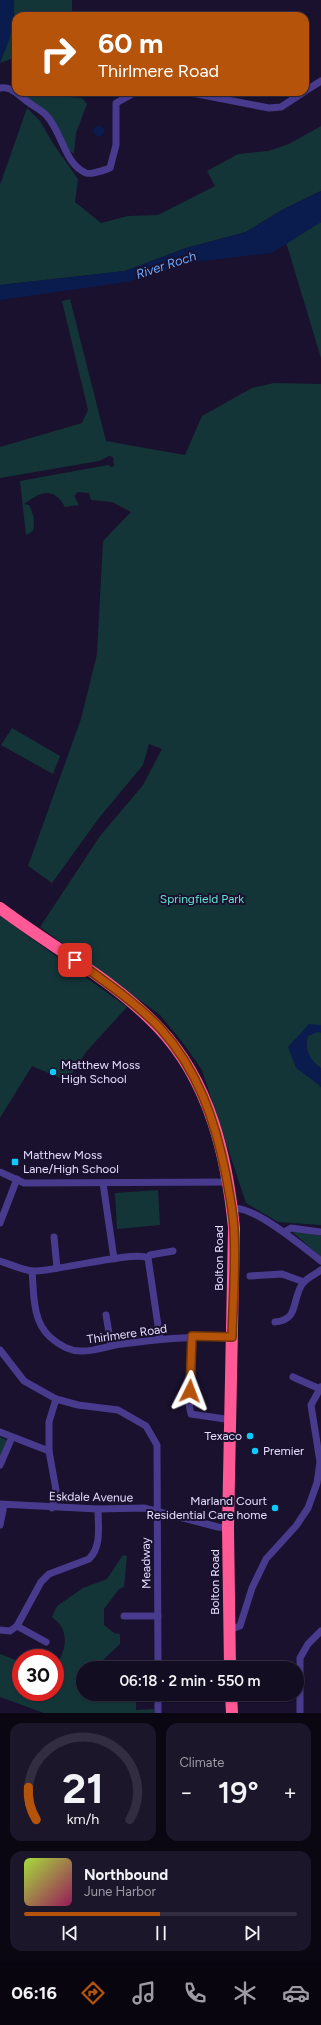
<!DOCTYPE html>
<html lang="en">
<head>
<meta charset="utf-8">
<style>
	body { margin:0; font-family:Figtree,sans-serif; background:#1c162a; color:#f1f3f6; height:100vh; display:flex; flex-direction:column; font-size:15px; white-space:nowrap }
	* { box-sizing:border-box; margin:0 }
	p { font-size:13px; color:#9d9ca5 }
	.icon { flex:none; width:22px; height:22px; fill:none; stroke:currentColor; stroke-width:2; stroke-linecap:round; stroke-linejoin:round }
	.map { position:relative; height:1713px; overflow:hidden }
	.panel { display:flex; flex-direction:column; gap:10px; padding:10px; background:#0a0713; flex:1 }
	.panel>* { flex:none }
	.guide { position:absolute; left:12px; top:12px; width:297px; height:84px; border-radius:12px; box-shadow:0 1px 3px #0004,0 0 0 1px #322d40; background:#b45309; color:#fff; overflow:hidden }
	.speed { position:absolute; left:12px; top:1649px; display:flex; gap:8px; font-size:20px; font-weight:700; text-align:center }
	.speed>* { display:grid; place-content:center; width:52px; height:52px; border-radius:50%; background:#130d22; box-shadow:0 1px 3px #0004,0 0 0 1px #322d40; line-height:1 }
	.speed .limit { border:6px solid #d22; background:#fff; color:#111 }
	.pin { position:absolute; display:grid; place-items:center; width:34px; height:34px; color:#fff; margin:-17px; border-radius:8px; box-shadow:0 2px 6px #0006 }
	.me { position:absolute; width:44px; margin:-22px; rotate:3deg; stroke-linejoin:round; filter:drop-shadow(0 0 3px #0008) }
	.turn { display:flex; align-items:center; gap:14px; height:84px; padding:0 20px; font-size:18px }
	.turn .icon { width:52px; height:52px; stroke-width:2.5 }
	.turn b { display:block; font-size:28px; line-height:34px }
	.big { font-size:30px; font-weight:600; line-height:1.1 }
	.panel .tile { flex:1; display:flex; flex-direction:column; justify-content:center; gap:6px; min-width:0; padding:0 14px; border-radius:12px; background:#1c162a }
	.panel .dial { align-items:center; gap:0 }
	.dial svg { height:104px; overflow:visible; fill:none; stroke:#322d40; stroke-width:7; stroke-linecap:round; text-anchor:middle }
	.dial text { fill:#f1f3f6; stroke:none }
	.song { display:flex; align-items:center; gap:12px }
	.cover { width:48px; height:48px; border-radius:6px; background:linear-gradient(135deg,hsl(80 70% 55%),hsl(330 70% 35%)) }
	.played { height:4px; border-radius:2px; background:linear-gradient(90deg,#b45309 50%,#322d40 50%) }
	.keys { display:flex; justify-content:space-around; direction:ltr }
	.heat { display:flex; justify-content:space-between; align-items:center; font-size:22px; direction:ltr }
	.panel .tiles { flex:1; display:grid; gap:10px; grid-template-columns:1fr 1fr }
	.tile:last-child { grid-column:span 2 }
	.trip { position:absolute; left:76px; top:1661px; width:228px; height:40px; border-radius:20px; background:#130d22; box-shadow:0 1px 3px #0004,0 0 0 1px #322d40; font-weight:600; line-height:40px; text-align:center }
	.tabs { display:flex; height:64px; justify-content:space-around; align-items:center; background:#08050e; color:#9d9ca5 }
	.tabs .icon { width:28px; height:28px }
	.tabs .active { color:#b45309 }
	.tabs b { font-size:18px; color:#f1f3f6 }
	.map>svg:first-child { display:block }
</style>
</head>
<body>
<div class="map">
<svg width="321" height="1713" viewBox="0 0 321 1713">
	<rect width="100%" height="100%" fill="#19112d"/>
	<g fill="#143538">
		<path d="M14,0H72V16H16V57L0,63C8,39 15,26 14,0Z"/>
		<polygon points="20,93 82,98 87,104 76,133 74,154 67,149 56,126"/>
		<polygon points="27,108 40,121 54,145 78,179 75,202 101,223 128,216 158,215 215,186 207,171 238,154 268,151 289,144 321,126 321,191 282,210 246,232 186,248 125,271 0,285 0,185"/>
		<polygon points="321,222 321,358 286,242"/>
		<path d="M70,299L106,441L185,455L202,416L252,388L274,383L321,384V1225L278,1222L246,1203L202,1070L183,1043L160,1015L40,927L100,836L143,785L162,749L149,744L143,765L99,818L52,883L28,866L81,719L97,654L103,541L131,512L112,502L91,500L89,493L78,492L74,496L79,505L65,507C53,486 41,492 24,504L29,505C34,515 35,521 33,531L26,535L20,481L108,465L111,467L114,466L113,457L109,456L99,461L0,478V447L82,423L88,410L62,301Z"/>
		<polygon points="12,728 60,756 53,774 1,745"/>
		<polygon points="0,916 127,1007 86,1052 67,1081 32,1066 0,1118"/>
		<polygon points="158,1190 160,1225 117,1229 115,1193"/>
		<polygon points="295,1231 321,1236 321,1257 296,1235 293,1233"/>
		<polygon points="0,1437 6,1440 7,1443 0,1459"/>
		<path d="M123,1555L127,1556L124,1587L119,1589L104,1609V1625L114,1633L120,1634V1644L103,1660L104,1668H83V1694H136V1710L154,1709V1713H44L0,1697V1654L21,1662V1692H55V1663L58,1662C68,1646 68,1628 52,1617L57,1606L83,1588L107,1579Z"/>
	</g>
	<g fill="#0a1b4e">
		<path d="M0,0H14C15,23 10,41 0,62Z"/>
		<circle cx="99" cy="131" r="5.5"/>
		<polygon points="321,191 321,222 272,253 193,262 127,282 0,300 0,285 125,271 186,248 246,232 282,210"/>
		<path d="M309,1024L321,1025V1033L318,1032L308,1036C304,1050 310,1060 321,1068V1088L319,1085L296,1068L288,1047Z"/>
	</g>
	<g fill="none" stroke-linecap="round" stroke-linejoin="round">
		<g stroke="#483b8d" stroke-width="7">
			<path d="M0,88C10,86 16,93 24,99C31,105 40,109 46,115C62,131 64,164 86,173C92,175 104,170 110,168L116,145V103L136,92"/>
			<polyline points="305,91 321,81"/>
			<polyline points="187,92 269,108 281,107 304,92"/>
			<polyline points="0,1172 24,1183 227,1182"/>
			<polyline points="103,1183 114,1259"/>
			<path d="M232,1208C255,1206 303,1247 321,1261"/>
			<polyline points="0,1223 17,1179"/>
			<polyline points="284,1232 291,1228 321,1232"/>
			<polyline points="54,1237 57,1268"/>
			<polyline points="148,1258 160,1339"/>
			<path d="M0,1261C10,1264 22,1270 32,1271C54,1272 134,1250 148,1258L150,1255L173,1251"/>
			<path d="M32,1271C34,1293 32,1321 50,1337C59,1345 71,1352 83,1351C96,1351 110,1345 122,1344C159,1339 195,1336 232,1337"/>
			<polyline points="250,1276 282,1274 304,1282"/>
			<polyline points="106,1315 111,1345"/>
			<path d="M275,1322C300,1320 291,1299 303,1283C307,1278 316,1274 321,1270"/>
			<polyline points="192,1336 189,1404 191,1414 232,1420"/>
			<polyline points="0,1350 24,1381 56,1399 78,1405 118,1410 146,1426 157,1445 158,1668"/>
			<polyline points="293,1377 320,1389"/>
			<polyline points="0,1432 49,1451"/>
			<polyline points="0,1465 12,1437"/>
			<polyline points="0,1504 98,1509 144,1508 218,1527 228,1528"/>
			<polyline points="52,1508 56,1490 49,1451 49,1422 56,1399"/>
			<polyline points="0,1525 4,1505"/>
			<polyline points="124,1616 158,1616"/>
			<polyline points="17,1626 46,1642"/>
			<path d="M0,1630L10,1631L17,1626L41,1582L49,1574L89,1559C102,1546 98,1526 98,1509"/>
			<polyline points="229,1630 240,1626 252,1588 266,1559 296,1526 308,1508 317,1483 320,1462 311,1405 321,1387"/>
			<polyline points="127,1667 158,1667"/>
			<polyline points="158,1713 158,1694"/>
			<polyline points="300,1713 300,1658 308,1644 321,1631"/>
		</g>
		<g stroke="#ff5996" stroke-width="12">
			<path d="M0,908C53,948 114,980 159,1028C210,1082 227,1157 234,1228L228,1528L230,1668"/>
			<polyline points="231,1694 232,1713"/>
		</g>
	</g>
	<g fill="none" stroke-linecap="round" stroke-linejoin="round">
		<defs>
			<path id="route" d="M75,960C104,981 135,1002 160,1028C198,1070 215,1120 226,1175C229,1193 233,1210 234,1229C236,1265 233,1301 232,1337L192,1336L190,1391"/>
		</defs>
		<use href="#route" stroke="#753606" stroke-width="10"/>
		<use href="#route" stroke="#b45309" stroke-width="7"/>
	</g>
	<g fill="#0acbff" stroke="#19112d" stroke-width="1.5">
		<circle cx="53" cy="1072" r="4"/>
		<rect x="11" y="1158" width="8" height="8" rx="2"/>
		<circle cx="250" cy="1436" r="4"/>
		<circle cx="255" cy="1451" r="4"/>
		<circle cx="275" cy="1508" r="4"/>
	</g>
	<g text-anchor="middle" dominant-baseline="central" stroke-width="4" stroke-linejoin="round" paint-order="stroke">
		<g font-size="12" fill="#64e4d2" stroke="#19112d">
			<text x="202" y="899">Springfield Park</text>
		</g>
		<g font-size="12" fill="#e5deff" stroke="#19112d" text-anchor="start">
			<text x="61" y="1065">Matthew Moss<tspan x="61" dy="14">High School</tspan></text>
			<text x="23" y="1155">Matthew Moss<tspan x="23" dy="14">Lane/High School</tspan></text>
			<text x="242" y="1436" text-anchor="end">Texaco</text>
			<text x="263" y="1451">Premier</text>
			<text x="267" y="1501" text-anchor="end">Marland Court<tspan x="267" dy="14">Residential Care home</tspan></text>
		</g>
		<g font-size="12" fill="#e5deff" stroke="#19112d">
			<text transform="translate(219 1258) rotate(-90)">Bolton Road</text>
			<text transform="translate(127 1334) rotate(-8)">Thirlmere Road</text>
			<text transform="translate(91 1497) rotate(1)">Eskdale Avenue</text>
			<text transform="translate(146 1563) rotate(-91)">Meadway</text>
			<text transform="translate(215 1582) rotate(-90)">Bolton Road</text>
		</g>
		<g font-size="13" font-style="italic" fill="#6caaff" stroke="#19112d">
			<text transform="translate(166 265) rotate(-18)">River Roch</text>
		</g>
	</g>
</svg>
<div class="speed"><div class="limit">30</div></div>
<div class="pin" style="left:75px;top:960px;background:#d93025"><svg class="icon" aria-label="arrive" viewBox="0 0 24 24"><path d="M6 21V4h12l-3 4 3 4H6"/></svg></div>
<svg class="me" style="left:190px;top:1391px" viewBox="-20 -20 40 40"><path d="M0-17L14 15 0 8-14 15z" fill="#b45309" stroke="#fff" stroke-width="4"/></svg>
<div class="trip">06:18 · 2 min · 550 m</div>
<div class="guide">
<div class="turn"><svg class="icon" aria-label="right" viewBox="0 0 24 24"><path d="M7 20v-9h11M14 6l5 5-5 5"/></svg><div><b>60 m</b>Thirlmere Road</div></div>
</div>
</div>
<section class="panel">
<div class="tiles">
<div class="tile dial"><svg viewBox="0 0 100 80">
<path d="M14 69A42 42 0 1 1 86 69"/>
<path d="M14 69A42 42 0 0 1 8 44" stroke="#b45309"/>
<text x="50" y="56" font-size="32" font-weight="700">21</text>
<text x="50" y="72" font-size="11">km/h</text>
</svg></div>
<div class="tile"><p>Climate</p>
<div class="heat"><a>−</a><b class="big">19°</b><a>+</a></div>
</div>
<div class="tile">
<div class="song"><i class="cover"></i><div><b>Northbound</b><p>June Harbor</p></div></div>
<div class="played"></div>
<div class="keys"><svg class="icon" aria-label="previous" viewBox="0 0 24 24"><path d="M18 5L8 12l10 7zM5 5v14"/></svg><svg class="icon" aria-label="pause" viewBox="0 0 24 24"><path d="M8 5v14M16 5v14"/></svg><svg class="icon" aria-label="next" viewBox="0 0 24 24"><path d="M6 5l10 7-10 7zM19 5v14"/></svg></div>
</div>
</div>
</section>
<nav class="tabs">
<b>06:16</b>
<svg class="icon active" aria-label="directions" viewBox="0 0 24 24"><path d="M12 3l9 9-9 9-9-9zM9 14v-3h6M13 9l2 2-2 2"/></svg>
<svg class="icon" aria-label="music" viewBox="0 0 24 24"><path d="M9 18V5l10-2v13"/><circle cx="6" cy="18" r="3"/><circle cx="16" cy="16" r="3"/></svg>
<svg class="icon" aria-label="phone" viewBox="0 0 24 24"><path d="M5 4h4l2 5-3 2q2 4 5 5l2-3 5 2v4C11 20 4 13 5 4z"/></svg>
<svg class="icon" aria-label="climate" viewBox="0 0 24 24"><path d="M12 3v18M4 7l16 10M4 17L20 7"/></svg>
<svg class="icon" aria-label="car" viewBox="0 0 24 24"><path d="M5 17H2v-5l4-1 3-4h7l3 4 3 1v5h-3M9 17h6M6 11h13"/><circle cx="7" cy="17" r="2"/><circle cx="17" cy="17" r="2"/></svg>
</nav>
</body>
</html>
